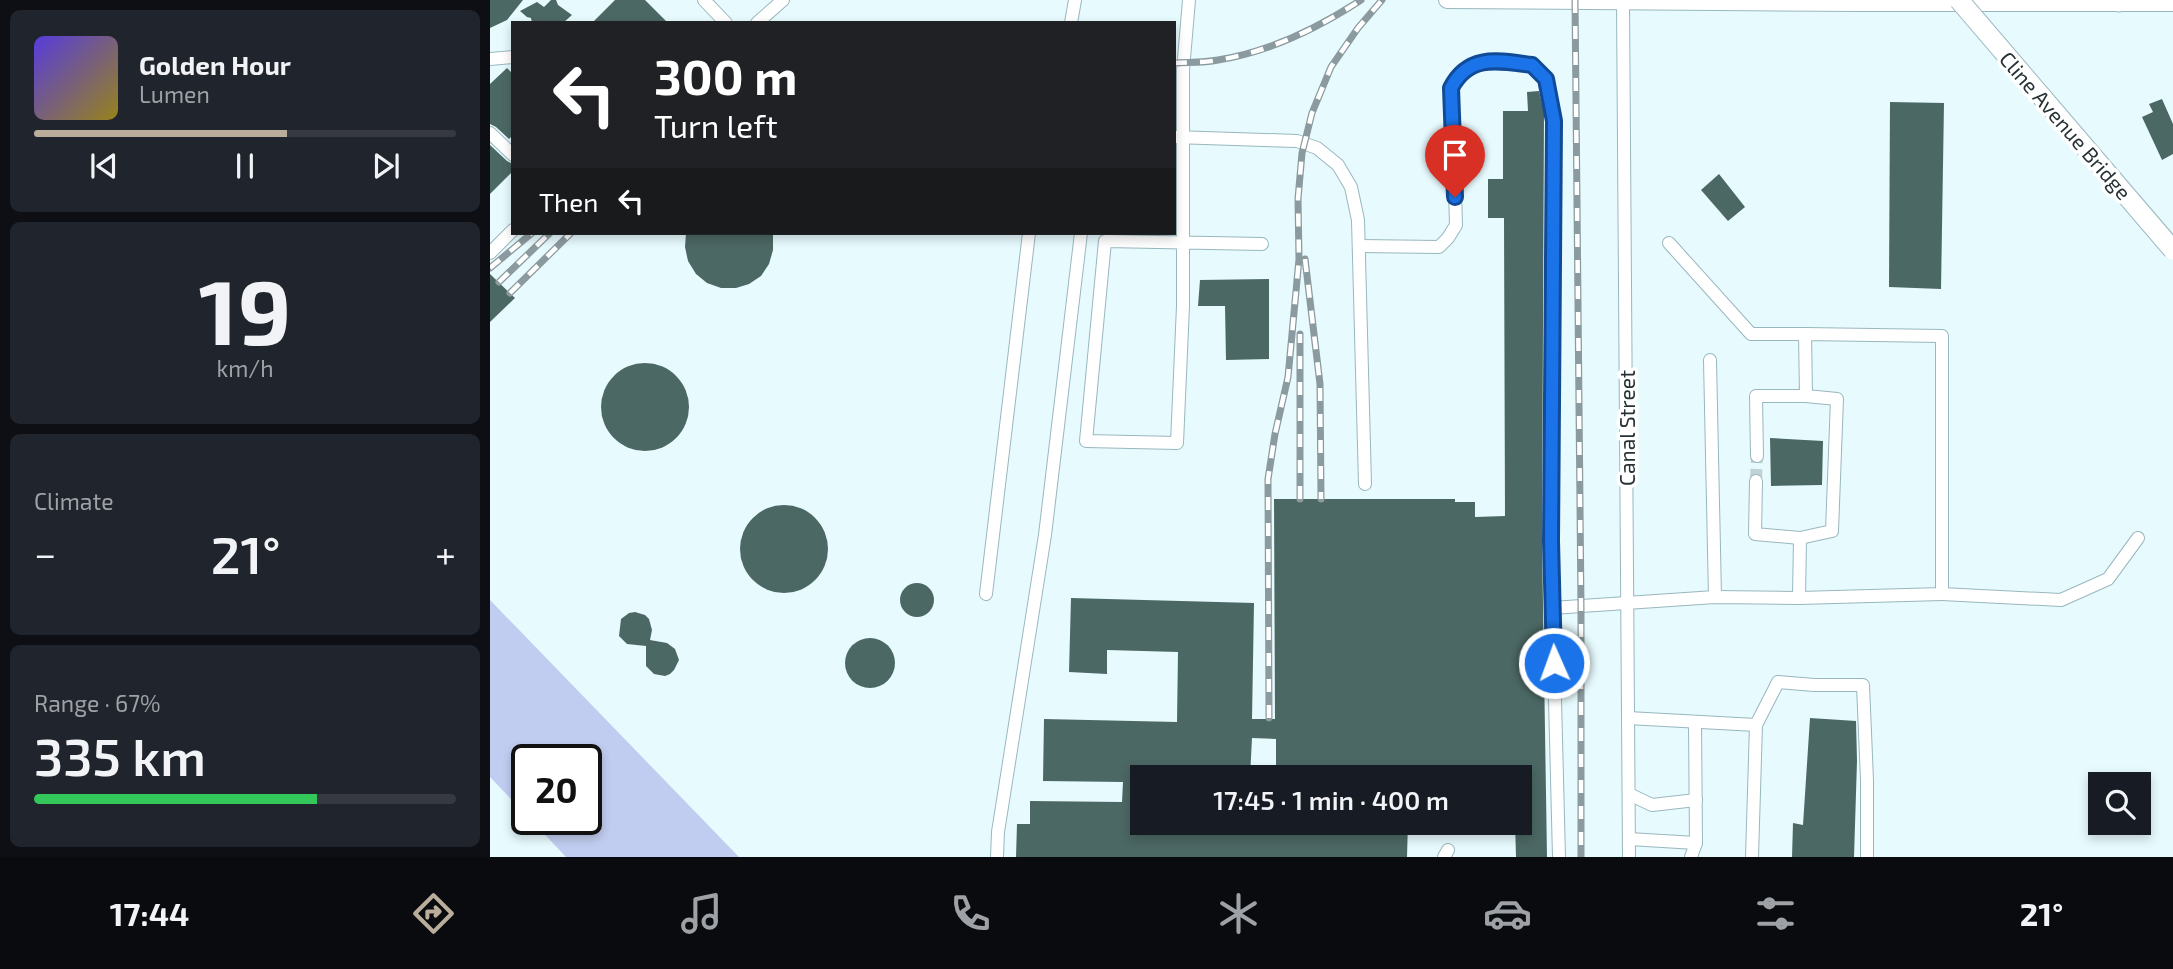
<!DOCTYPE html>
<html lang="en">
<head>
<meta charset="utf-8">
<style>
	body { margin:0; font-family:"Exo 2",sans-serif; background:#20242c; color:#f1f3f6; height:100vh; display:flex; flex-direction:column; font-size:26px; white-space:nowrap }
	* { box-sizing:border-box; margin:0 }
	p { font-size:23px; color:#9ea1a6 }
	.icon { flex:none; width:38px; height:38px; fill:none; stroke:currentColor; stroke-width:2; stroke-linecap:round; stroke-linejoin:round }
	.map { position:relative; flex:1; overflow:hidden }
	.drawer { display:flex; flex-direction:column; gap:10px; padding:10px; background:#0d0f14; width:490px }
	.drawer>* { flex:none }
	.guide { position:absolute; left:21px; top:21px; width:665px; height:214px; border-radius:0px; box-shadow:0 4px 10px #0003; background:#202124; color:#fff; overflow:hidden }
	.tools { position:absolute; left:1598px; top:772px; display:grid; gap:14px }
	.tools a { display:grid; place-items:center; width:63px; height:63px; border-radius:0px; background:#171b24; box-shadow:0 4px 10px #0003; font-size:35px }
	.speed { position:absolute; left:21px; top:744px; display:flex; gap:14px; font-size:35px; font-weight:700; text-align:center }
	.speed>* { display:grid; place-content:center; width:91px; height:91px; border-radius:50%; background:#171b24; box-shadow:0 4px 10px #0003; line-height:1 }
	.speed .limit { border:4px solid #111; border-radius:10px; background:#fff; color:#111 }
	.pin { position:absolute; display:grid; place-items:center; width:60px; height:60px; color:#fff; margin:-72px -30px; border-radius:50% 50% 50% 0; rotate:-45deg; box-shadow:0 0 7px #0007 }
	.pin .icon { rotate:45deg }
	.me { position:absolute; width:77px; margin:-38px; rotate:358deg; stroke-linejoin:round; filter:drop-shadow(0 0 5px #0008) }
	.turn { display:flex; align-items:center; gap:24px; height:147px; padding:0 28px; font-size:32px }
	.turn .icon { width:91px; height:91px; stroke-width:2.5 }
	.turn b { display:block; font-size:49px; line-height:60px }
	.then { display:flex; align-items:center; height:66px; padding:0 28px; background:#0003; gap:14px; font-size:26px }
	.big { font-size:52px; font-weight:600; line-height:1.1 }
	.drawer .widget { flex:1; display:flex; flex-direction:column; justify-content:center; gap:10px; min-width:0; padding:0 24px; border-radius:10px; background:#20242c }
	.drawer .dial { align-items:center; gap:0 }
	.dial b { font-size:91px; line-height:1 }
	.song { display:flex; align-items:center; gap:21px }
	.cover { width:84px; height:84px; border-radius:10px; background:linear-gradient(135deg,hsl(250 70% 55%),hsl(50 70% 35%)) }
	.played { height:7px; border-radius:4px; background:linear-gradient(90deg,#bbad9c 60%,#363941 60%) }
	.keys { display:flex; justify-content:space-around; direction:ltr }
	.heat { display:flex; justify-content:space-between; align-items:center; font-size:38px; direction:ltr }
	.charge { height:10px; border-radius:5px; background:linear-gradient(90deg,#34c759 67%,#363941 0) }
	.trip { position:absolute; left:640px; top:765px; width:402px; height:70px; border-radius:0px; background:#171b24; box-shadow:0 4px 10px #0003; font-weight:600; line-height:70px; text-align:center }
	.menu { display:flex; height:112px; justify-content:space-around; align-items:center; background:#090b0e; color:#9ea1a6 }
	.menu .icon { width:49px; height:49px }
	.menu .on { color:#bbad9c }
	.menu b { font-size:32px; color:#f1f3f6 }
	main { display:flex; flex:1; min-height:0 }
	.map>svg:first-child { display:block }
</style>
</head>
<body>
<main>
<section class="drawer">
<div class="widget">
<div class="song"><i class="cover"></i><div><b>Golden Hour</b><p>Lumen</p></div></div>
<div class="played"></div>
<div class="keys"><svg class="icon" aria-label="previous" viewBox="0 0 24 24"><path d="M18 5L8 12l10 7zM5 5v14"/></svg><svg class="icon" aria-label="pause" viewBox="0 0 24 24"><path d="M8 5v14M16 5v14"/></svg><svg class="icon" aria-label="next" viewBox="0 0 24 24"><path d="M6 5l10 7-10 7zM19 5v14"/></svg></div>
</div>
<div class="widget dial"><b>19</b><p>km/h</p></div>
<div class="widget"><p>Climate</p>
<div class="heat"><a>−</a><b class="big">21°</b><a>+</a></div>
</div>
<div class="widget"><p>Range · 67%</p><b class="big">335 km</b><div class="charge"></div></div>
</section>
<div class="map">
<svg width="1683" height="857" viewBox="0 0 1683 857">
	<rect width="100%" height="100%" fill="#e7fafe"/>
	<polygon fill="#c1cdf0" points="0,600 249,857 76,857 40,819 96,819 96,760 37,760 37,816 0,777"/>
	<g fill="#4c6864">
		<polygon points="0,0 33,0 17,20 0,28"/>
		<polygon points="61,0 66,0 68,5 82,15 73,23 42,23 41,18 37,17 30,11 47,2 54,7"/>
		<polygon points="125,0 155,0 178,23 102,23"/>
		<polygon points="17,68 23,74 23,135 19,139 6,127 0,124 0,84"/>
		<polygon points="1049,91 1054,113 1052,541 1057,857 1026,857 1025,822 1041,821 1041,792 1031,792 1031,777 786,777 786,739 762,738 760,777 653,777 653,822 918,822 917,857 526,857 527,824 540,824 540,801 632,802 633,782 553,781 554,719 687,722 688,652 617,650 617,674 579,672 581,598 764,603 762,719 785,719 784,499 965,499 965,502 985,502 985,517 1015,516 1014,218 998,218 998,179 1013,179 1013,111 1038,111 1037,92"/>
		<polygon points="1672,99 1683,124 1683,154 1672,160 1652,117 1663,112 1659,104"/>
		<polygon points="1400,102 1454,103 1451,289 1399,287"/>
		<polygon points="0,145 17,161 23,164 23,171 0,194"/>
		<polygon points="1229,174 1255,207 1238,221 1211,190"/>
		<polygon points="196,233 283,233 283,250 279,264 271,276 259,284 246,288 231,288 217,283 206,274 198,261 195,247"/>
		<polygon points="0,274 25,298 0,322"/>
		<polygon points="779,279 779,359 736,360 735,306 708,306 710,280"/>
		<circle cx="155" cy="407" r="44"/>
		<polygon points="1280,438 1333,441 1332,485 1281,486"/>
		<circle cx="294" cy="549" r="44"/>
		<circle cx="427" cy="600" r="17"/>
		<polygon points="145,612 155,615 159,619 162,630 160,640 177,643 185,649 189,660 184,670 180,674 175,676 164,674 156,666 156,646 137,644 129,636 131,619 139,613"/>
		<circle cx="380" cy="663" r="25"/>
		<polygon points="1320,718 1366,721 1367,761 1364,857 1302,857 1303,823 1313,825"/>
	</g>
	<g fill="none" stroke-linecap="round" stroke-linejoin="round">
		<polyline stroke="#c0d2d6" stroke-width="12" stroke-dasharray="12 6" stroke-linecap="butt" points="1266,481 1267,456"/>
		<defs>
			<g id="minor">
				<polyline points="214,0 236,23"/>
				<polyline points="699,0 693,70 693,306 687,443 596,441 615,241 772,244"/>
				<polyline points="1133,0 1139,857"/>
				<polyline points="267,23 293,0"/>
				<polyline points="581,23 585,0"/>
				<polyline points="0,59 23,57"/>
				<polyline points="0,133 23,155"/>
				<polyline points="684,137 807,141 827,148 848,165 861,187 868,220 875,484"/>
				<polyline points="1179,243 1261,334 1315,334"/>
				<path d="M869,246L949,247L958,238L966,225L962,87C979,53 1010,62 1042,65L1056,79L1064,121L1061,541L1069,857"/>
				<polyline points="0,253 23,230"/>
				<polyline points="1220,360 1225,597"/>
				<polyline points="1267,456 1266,396 1316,396"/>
				<polyline points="1266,481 1265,534 1310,538"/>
				<polyline points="496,594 539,233"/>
				<polyline points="1452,594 1571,600 1618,579 1648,538"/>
				<polyline points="1062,608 1225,597 1309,598 1452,594 1452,336 1315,334 1316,396 1347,399 1342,531 1310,538 1309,598"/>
				<polyline points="1138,718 1266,725"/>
				<polyline points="1139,794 1162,805 1206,800"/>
				<polyline points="1139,839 1206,843"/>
				<polyline points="507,857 508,832 555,535 591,233"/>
				<polyline points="954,857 958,850"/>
				<polyline points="1201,857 1206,843 1205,722"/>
				<polyline points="1262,857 1266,725 1288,682 1324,685 1373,685 1377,780 1377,857"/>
			</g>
			<polyline id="major" points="957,0 1369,3 1683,3"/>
			<polyline id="highway" points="1629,2 1631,0"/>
		</defs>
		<use href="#minor" stroke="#99b7be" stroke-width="14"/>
		<use href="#major" stroke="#99b7be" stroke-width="18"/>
		<use href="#highway" stroke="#99b7be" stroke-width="21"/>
		<use href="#minor" stroke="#fff" stroke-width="12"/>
		<use href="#major" stroke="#fff" stroke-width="16"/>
		<use href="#highway" stroke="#fff" stroke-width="19"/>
		<defs>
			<g id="rail">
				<polyline points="1085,0 1091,607 1091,857"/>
				<path d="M684,63C698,62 713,63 728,60C779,52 828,28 871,0"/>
				<polyline points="815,259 830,384 831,499"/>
				<polyline points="0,268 42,233"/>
				<polyline points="9,282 60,233"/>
				<polyline points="20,293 81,233"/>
				<polyline points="810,499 810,334"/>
				<polyline points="779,718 778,479 785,434 798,377 809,259 808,199 812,153 822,113 841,67 868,28 892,0"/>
			</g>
		</defs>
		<use href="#rail" stroke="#8b9a9e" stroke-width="7"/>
		<use href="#rail" stroke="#fff" stroke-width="4.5" stroke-dasharray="13" stroke-linecap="butt"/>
		<defs>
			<polyline id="highway-bridge" points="1469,0 1683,250"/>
		</defs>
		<use href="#highway-bridge" stroke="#99b7be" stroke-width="21" stroke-linecap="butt"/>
		<use href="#highway-bridge" stroke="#fff" stroke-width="19"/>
	</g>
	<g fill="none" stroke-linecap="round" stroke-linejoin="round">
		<defs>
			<path id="route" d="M965,197L961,88C979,53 1010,61 1042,65L1056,79L1064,121L1061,541L1064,663"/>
		</defs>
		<use href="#route" stroke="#114b97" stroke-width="18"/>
		<use href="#route" stroke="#1a73e8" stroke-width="12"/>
	</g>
	<g text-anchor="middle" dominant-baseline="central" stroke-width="7" stroke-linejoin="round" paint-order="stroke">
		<g font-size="21" fill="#263235" stroke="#fff">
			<text transform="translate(1576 125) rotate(49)">Cline Avenue Bridge</text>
			<text transform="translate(1136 428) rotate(-90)">Canal Street</text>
		</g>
	</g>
</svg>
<div class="tools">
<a><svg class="icon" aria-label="search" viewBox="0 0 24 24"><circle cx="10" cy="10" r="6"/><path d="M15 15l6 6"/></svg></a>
</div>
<div class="speed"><div class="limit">20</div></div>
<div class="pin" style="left:965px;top:197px;background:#d93025"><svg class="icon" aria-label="arrive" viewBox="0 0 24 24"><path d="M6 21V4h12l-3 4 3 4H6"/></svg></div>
<svg class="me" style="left:1064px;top:663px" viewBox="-20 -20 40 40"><circle r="17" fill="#1a73e8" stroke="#fff" stroke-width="3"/><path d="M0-11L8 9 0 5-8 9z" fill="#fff"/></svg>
<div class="trip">17:45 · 1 min · 400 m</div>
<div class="guide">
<div class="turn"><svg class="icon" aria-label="left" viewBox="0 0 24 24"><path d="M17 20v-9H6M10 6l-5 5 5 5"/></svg><div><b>300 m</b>Turn left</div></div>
<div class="then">Then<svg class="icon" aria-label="left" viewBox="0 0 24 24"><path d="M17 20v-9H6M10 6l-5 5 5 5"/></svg></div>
</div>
</div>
</main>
<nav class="menu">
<b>17:44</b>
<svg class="icon on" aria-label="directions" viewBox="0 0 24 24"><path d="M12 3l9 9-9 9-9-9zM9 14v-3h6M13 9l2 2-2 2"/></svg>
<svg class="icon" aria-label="music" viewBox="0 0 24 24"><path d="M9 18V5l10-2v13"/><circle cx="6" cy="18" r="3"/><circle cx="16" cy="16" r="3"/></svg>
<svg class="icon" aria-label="phone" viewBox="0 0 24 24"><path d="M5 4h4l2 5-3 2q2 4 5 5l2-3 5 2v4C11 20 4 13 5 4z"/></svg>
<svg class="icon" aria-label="climate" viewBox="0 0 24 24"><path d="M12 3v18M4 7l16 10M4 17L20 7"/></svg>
<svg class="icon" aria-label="car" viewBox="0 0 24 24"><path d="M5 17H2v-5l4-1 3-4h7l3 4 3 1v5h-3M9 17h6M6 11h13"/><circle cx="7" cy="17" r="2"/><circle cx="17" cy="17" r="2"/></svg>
<svg class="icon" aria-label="filters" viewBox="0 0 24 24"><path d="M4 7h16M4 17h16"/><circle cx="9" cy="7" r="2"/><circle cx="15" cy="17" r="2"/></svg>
<b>21°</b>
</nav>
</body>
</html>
